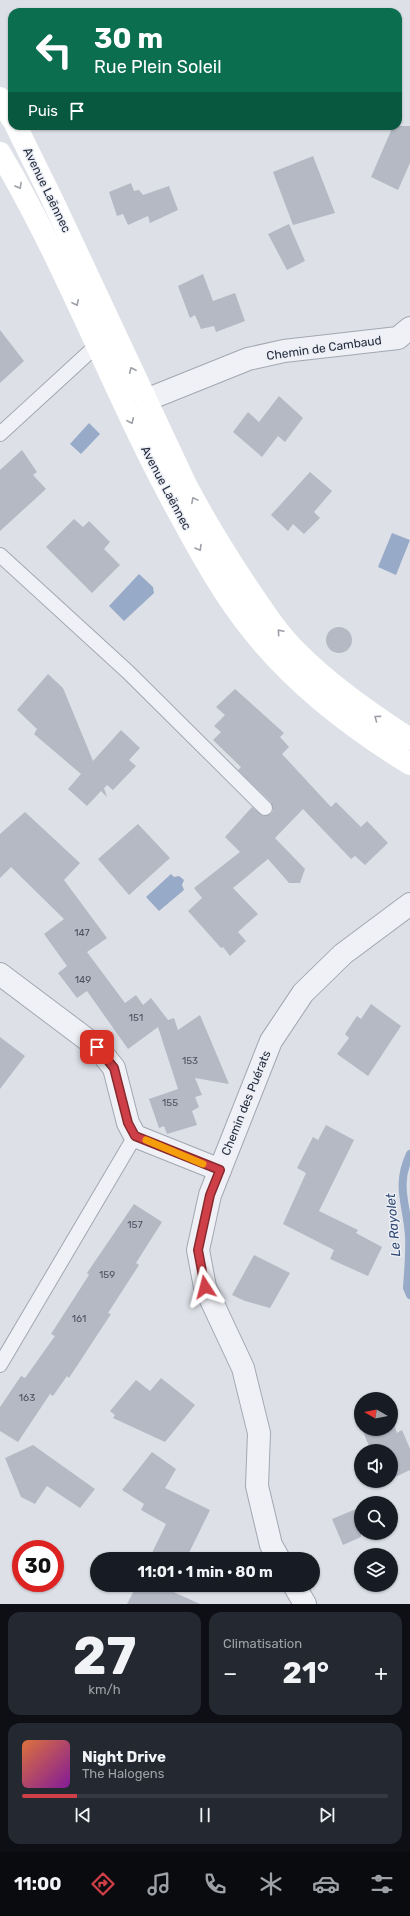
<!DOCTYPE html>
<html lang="fr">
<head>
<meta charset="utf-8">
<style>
	body { margin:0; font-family:Rubik,sans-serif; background:#242831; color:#f1f3f6; height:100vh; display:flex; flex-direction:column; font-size:15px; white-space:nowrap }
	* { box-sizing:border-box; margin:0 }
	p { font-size:13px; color:#9ea1a6 }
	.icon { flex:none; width:22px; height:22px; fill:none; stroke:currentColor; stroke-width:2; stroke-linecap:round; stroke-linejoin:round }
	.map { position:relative; height:1604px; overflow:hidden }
	.details { display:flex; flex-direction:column; gap:8px; padding:8px; background:#0d0f14; flex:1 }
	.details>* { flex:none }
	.banner { position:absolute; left:8px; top:8px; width:394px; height:122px; border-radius:12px; box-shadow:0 1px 3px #0004; background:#0b6e4f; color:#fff; overflow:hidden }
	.needle { width:26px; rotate:279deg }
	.tools { position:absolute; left:354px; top:1392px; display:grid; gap:8px }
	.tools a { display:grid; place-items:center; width:44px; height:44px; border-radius:50%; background:#171b24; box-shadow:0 1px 3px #0004; font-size:20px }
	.speed { position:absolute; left:12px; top:1540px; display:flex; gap:8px; font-size:20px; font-weight:700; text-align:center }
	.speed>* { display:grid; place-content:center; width:52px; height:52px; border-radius:50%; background:#171b24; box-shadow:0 1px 3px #0004; line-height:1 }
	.speed .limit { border:6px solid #d22; background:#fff; color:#111 }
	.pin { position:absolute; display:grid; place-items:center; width:34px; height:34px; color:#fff; margin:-17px; border-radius:8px; box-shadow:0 2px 6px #0006 }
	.me { position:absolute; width:44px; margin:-22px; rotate:351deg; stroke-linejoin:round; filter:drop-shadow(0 0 3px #0008) }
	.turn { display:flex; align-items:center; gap:14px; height:84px; padding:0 20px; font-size:18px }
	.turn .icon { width:52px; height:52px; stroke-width:2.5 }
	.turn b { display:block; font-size:28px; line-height:34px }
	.then { display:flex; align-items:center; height:38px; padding:0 20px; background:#0003; gap:8px; font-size:15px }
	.big { font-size:30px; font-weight:700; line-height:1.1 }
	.details .card { flex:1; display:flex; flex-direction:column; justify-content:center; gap:6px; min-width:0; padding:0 14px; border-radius:12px; background:#242831 }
	.details .dial { align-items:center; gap:0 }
	.dial b { font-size:52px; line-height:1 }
	.song { display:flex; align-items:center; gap:12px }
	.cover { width:48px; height:48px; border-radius:6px; background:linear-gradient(135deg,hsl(20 70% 55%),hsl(290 70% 35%)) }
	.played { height:4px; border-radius:2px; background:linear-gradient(90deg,#cf3f47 15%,#363941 15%) }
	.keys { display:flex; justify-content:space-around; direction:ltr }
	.heat { display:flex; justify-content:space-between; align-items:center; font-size:22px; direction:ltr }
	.details .tiles { flex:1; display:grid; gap:8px; grid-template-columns:1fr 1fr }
	.card:last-child { grid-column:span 2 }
	.trip { position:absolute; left:90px; top:1552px; width:230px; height:40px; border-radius:20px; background:#171b24; box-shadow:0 1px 3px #0004; font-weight:700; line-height:40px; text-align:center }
	.dock { display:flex; height:64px; justify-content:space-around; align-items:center; background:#090b0e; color:#9ea1a6 }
	.dock .icon { width:28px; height:28px }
	.dock .current { color:#cf3f47 }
	.dock b { font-size:18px; color:#f1f3f6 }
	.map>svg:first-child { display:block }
</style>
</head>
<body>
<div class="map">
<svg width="410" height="1604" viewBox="0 0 410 1604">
	<rect width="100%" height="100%" fill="#dde0e7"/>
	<g fill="#97aac8">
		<polygon points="89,423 100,434 81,454 70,444"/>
		<polygon points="392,533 410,540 396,575 378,567"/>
		<polygon points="139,574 153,587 154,593 124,621 109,606"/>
		<polygon points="171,874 174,877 179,876 184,880 182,885 184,890 159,911 146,897"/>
	</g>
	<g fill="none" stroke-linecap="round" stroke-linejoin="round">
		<path stroke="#97aac8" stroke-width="8" d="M410,1154C395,1187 407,1203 409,1236C410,1253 408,1271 407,1288L410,1295"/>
	</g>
	<g fill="#b4b9c4">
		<polygon points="393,126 410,126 410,163 398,190 371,177"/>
		<polygon points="313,156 335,213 293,225 273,172"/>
		<polygon points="131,183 134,191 139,190 143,195 169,186 178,210 150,223 148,216 128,225 123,214 117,216 109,192"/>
		<polygon points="289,224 305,261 287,270 268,234"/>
		<polygon points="203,274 213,301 235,293 245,321 216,332 214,326 201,329 195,315 190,318 178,286"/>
		<polygon points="0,330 24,361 0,383"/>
		<polygon points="279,396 303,418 285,442 278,436 262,457 233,432 248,412 259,422"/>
		<polygon points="22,450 37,472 33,475 46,489 0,531 0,470"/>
		<polygon points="310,472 332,491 314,512 320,518 304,534 293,524 288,531 271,515"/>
		<polygon points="74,519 83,527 89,521 110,542 104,549 120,565 92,593 46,547"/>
		<circle cx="339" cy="640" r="13"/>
		<polygon points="48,674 63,688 93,761 121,730 140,748 129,760 136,766 113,790 107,785 104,788 107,797 101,791 87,806 68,789 81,774 34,734 37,729 17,710"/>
		<polygon points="235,689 284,733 280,737 289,747 282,754 331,807 336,802 361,827 367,821 388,843 365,865 355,856 351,859 303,809 275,838 305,869 300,883 289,883 268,859 233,888 258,914 238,932 246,941 230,956 223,947 221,948 188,911 202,898 194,888 240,852 225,837 252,807 263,816 271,814 273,810 271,802 238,770 241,767 213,740 221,732 214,726 225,715 216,707"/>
		<polygon points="25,812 80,863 64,880 107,938 87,952 125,1003 136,995 143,1005 151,998 168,1020 174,1018 178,1030 200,1015 229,1084 195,1078 202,1095 195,1097 199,1107 192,1111 197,1125 167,1134 164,1126 159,1128 149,1099 178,1089 158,1027 128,1049 87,991 77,998 58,973 67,966 44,934 64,919 11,867 0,878 0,834"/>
		<polygon points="138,824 170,858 129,895 98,859"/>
		<polygon points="371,1004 401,1026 368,1076 337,1054 349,1038 345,1034 357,1016 361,1019"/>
		<polygon points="0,1037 25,1056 0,1089"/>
		<polygon points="326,1125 354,1140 319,1211 358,1230 356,1233 382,1247 368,1276 330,1259 334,1250 283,1224 306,1173 297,1168 313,1137 318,1140"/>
		<polygon points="134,1204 162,1222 136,1263 139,1265 108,1313 111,1314 69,1378 67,1376 53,1396 50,1394 18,1442 0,1431 0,1407 21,1376 25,1378 55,1336 51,1334 89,1275 87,1273"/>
		<polygon points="254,1255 290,1273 270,1308 245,1301 232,1295"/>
		<polygon points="161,1378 195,1405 165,1442 113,1418 115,1415 110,1411 136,1380 150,1391"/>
		<polygon points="361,1407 361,1427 354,1410"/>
		<polygon points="391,1415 397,1433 402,1430 410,1449 410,1470 391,1479 391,1451 371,1451 362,1429 391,1429"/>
		<polygon points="33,1445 95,1489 80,1508 47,1486 35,1504 21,1497 5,1458"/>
		<polygon points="152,1452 176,1469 165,1488 210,1510 186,1559 149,1559 166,1524 141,1510 144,1504 122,1490"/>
		<polygon points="361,1507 361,1537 343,1545 332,1519"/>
		<polygon points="137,1585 158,1585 200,1604 127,1604"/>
	</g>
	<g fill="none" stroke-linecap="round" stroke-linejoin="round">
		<defs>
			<g id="service">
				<polyline points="0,434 96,346"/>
				<polyline points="0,555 128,672 265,808"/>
				<polyline points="0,1365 135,1136"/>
			</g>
			<g id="minor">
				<polyline points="146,400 248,359 284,351 398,338 410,328"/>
				<polyline points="0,974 97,1047 114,1068 128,1123 135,1136 220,1170"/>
				<polyline points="279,1559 271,1545 257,1486 259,1433 243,1368 205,1287 198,1250 210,1195 271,1041 303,993 343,954 410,904"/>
				<polyline points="294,1585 305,1604"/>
			</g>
		</defs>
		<use href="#service" stroke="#a2a7b1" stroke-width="16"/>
		<use href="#minor" stroke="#a2a7b1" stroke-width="24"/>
		<use href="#service" stroke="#f0f1f6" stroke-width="14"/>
		<use href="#minor" stroke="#f0f1f6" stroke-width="22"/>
		<g stroke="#fff" stroke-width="22">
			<polyline points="0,98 12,119"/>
			<path d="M16,126L52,199L186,485C204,519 223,550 244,582C261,607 277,633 299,654C332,687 371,714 410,739"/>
			<path d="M0,153C69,269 115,398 181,517C202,556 226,599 255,634C297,686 353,729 410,764"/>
		</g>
	</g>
	<defs><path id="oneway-chevron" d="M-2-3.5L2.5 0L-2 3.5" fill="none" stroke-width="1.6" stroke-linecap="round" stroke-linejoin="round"/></defs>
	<g stroke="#9da0a8">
		<use href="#oneway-chevron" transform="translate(19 186) rotate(61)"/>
		<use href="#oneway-chevron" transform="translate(76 303) rotate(65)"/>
		<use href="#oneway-chevron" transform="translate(132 370) rotate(-115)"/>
		<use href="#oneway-chevron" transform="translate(131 421) rotate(65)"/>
		<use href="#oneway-chevron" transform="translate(194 500) rotate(-118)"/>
		<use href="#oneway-chevron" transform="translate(199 548) rotate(59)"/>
		<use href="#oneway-chevron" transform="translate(280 632) rotate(-131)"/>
		<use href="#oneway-chevron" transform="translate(377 718) rotate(-144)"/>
	</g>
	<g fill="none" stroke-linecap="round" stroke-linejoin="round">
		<defs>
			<polyline id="route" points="97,1047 114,1068 128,1123 135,1136 220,1170 210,1195 198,1250 205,1287"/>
		</defs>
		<use href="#route" stroke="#87292e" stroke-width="10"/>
		<use href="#route" stroke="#cf3f47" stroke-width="7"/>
		<polyline stroke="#f59e0b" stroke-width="7" points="146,1140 203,1164"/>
	</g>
	<g text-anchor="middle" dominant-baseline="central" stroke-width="3" stroke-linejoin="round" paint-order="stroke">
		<g font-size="10" fill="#4a5060">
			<text x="82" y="933">147</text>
			<text x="83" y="980">149</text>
			<text x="136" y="1018">151</text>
			<text x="190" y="1061">153</text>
			<text x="170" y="1103">155</text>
			<text x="135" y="1225">157</text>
			<text x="107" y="1275">159</text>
			<text x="79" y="1319">161</text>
			<text x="27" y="1398">163</text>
		</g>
		<g font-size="12" fill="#262d3e" stroke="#eceff5">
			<text transform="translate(47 190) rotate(64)">Avenue Laënnec</text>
			<text transform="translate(324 348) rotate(-8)">Chemin de Cambaud</text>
			<text transform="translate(166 488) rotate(62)">Avenue Laënnec</text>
			<text transform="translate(246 1103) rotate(-68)">Chemin des Puérats</text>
		</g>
		<g font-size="13" font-style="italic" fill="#304772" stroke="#eceff5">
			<text transform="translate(393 1225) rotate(-95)">Le Rayolet</text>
		</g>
	</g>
</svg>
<div class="tools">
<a><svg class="needle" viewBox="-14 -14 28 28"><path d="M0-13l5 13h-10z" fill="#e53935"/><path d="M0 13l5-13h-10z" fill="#9ea1a6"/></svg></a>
<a><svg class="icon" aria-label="sound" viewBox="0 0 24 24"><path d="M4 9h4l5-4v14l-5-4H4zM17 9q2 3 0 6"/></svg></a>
<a><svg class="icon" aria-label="search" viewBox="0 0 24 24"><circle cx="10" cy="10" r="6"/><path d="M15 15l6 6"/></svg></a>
<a><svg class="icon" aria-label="layers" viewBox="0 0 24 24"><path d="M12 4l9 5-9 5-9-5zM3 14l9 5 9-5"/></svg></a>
</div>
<div class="speed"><div class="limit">30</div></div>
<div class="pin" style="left:97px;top:1047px;background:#d93025"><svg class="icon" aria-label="arrive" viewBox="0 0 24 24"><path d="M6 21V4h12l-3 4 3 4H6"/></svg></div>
<svg class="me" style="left:205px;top:1287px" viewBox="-20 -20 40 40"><path d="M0-17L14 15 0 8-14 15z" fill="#cf3f47" stroke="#fff" stroke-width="4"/></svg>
<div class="trip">11:01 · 1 min · 80 m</div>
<div class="banner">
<div class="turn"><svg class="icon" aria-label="left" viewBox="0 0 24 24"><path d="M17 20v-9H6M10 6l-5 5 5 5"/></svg><div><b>30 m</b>Rue Plein Soleil</div></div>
<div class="then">Puis<svg class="icon" aria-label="arrive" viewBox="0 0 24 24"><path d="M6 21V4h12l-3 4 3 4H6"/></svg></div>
</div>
</div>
<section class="details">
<div class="tiles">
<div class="card dial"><b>27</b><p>km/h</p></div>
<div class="card"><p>Climatisation</p>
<div class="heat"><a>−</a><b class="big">21°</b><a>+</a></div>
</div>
<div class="card">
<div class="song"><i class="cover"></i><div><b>Night Drive</b><p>The Halogens</p></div></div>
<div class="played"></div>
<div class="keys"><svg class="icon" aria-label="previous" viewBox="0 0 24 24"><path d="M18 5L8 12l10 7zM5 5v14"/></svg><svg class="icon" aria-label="pause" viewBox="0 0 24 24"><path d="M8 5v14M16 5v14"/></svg><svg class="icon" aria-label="next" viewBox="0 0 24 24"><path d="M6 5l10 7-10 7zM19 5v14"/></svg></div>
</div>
</div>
</section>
<nav class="dock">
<b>11:00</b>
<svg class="icon current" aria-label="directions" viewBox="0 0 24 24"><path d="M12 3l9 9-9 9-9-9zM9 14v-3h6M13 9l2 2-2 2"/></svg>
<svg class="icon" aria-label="music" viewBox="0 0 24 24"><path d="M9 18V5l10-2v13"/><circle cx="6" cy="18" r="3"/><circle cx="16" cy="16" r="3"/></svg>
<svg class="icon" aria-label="phone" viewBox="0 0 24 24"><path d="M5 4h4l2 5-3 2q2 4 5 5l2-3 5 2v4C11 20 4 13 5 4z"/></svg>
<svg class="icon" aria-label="climate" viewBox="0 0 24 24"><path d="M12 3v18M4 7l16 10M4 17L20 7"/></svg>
<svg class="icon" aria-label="car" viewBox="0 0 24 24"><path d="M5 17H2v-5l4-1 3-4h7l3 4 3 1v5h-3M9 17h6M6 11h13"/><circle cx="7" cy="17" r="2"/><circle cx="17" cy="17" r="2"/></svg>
<svg class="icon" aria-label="filters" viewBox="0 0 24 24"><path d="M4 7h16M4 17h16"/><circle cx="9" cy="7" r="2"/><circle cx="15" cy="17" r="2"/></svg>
</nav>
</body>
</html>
